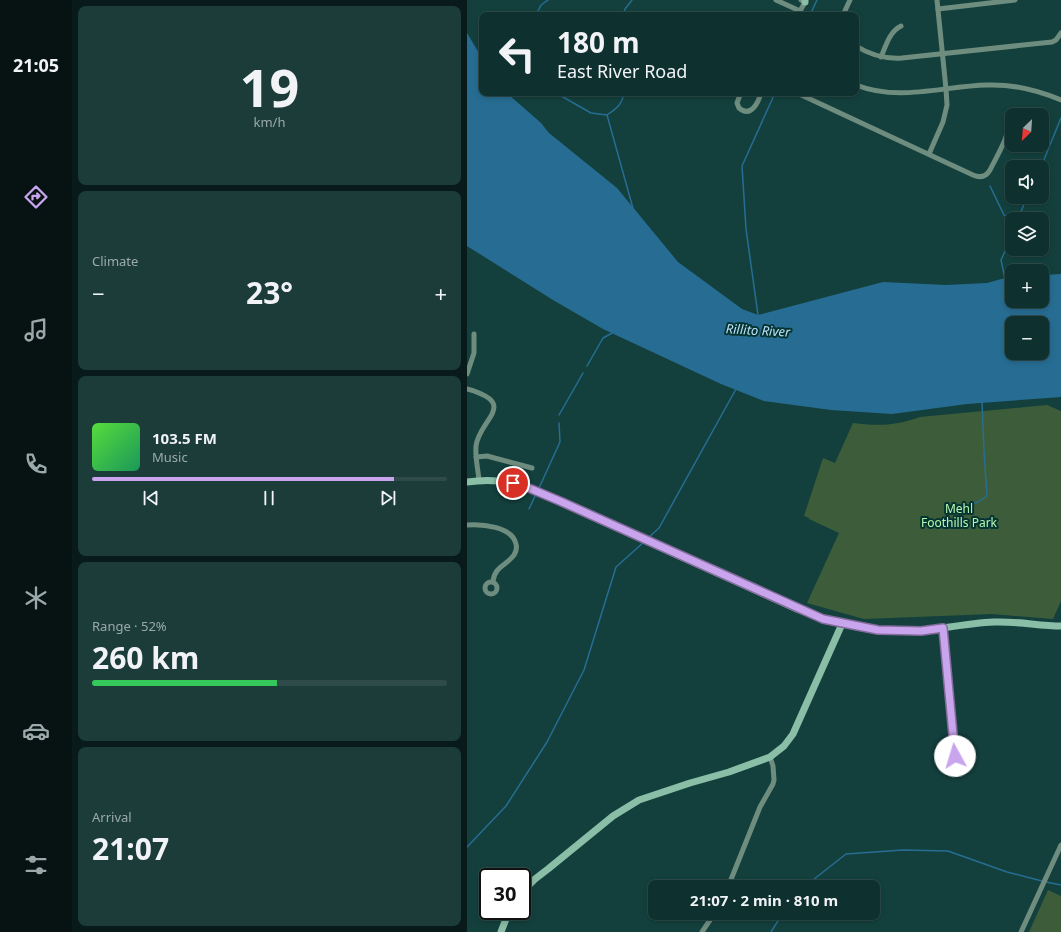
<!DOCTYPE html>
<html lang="en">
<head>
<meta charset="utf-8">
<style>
	body { margin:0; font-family:"Noto Sans",sans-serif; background:#1c3c3a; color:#f1f3f6; height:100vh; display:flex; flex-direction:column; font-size:15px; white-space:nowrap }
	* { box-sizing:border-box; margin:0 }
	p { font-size:13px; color:#9ba9aa }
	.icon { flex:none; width:22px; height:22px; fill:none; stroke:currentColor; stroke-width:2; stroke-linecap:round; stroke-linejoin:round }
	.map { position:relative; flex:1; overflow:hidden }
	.side { display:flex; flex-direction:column; gap:6px; padding:6px; background:#081a19; width:395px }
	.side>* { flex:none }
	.guide { position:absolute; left:12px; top:12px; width:380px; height:84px; border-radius:8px; box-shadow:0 2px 6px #0003,0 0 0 1px #2e4b4a; background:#0e302e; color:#f1f3f6; overflow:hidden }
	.needle { width:26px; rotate:205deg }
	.buttons { position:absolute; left:538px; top:108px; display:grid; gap:8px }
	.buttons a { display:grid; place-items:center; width:44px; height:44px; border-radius:8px; background:#0e302e; box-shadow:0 2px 6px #0003,0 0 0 1px #2e4b4a; font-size:20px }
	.speed { position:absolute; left:12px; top:868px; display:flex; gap:8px; font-size:20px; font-weight:700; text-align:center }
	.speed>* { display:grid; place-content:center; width:52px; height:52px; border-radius:50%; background:#0e302e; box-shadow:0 2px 6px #0003,0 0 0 1px #2e4b4a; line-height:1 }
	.speed .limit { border:2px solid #111; border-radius:6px; background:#fff; color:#111 }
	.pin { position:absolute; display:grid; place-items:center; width:34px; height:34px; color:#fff; margin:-17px; border:2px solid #fff; border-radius:50%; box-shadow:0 1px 4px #0007 }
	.me { position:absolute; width:44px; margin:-22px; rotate:354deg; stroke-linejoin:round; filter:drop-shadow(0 0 3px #0008) }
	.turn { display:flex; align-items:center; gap:14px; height:84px; padding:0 12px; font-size:18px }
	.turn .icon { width:52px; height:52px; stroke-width:2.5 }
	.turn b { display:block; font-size:28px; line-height:34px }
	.big { font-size:30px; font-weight:700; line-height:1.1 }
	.side .tile { flex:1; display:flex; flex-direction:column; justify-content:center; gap:6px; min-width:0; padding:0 14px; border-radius:8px; background:#1c3c3a }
	.side .dial { align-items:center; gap:0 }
	.dial b { font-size:52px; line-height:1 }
	.song { display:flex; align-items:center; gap:12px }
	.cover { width:48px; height:48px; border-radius:6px; background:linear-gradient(135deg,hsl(110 70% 55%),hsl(150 70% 35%)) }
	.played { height:4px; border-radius:2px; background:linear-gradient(90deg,#c9a5ee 85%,#2e4b4a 85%) }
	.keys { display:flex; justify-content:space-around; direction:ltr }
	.heat { display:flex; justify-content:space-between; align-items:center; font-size:22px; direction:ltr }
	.charge { height:6px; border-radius:3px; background:linear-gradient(90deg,#34c759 52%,#2e4b4a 0) }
	.trip { position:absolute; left:181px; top:880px; width:232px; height:40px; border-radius:8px; background:#0e302e; box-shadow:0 2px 6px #0003,0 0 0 1px #2e4b4a; font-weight:700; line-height:40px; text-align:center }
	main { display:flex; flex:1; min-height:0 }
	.tab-bar { display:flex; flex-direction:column; width:72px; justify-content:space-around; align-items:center; background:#061312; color:#9ba9aa }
	.tab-bar .icon { width:28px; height:28px }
	.tab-bar .active { color:#c9a5ee }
	.tab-bar b { font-size:18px; color:#f1f3f6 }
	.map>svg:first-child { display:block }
</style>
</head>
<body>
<main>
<nav class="tab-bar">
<b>21:05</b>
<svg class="icon active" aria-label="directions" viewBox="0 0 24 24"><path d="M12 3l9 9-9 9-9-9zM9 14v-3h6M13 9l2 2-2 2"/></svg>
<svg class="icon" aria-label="music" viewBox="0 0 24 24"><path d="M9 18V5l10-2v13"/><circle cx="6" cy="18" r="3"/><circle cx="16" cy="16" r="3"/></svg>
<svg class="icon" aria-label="phone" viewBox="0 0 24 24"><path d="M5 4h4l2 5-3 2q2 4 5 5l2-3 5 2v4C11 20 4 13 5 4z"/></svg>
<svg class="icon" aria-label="climate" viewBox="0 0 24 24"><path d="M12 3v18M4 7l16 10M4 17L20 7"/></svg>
<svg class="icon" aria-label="car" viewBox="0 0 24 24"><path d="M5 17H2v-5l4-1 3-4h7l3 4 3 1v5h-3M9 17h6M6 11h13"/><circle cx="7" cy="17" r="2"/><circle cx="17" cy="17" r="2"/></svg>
<svg class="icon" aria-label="filters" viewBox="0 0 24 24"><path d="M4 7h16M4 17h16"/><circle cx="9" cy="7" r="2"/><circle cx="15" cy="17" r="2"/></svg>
</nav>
<section class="side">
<div class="tile dial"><b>19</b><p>km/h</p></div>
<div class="tile"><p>Climate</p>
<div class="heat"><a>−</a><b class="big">23°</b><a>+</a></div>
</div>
<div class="tile">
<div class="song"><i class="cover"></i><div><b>103.5 FM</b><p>Music</p></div></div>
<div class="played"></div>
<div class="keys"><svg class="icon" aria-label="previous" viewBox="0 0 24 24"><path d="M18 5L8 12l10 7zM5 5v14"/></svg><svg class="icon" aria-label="pause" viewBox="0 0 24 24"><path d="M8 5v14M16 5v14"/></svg><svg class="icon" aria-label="next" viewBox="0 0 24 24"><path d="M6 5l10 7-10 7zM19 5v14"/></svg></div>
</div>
<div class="tile"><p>Range · 52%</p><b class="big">260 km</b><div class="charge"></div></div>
<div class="tile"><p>Arrival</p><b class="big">21:07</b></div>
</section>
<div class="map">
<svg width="594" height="932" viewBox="0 0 594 932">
	<rect width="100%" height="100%" fill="#13403d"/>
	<g fill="#3d5d3a">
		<path d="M580,405L594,411V601L586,619L525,614L397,619L340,603L372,533L342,519V518L337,516L356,458L368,463L386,423C410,426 429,426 453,417Z"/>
		<polygon points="581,890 594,896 594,932 562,932"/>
	</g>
	<path fill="#276d93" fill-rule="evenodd" d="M0,33L15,58V93H40L74,123L82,133L150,188L211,262L275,309L291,315L416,282L479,285L520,283L545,276V301H575V275L594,274V397L500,404L425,414L364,410L297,401L254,384L136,329L86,300L0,246ZM545,323H575V353H545Z"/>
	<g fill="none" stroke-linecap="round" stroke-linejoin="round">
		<g stroke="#276d93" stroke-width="1.5">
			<polyline points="69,15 74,5 81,0"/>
			<polyline points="156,15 158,9 165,0"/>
			<polyline points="343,15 350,0"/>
			<path d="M89,93L124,113L140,115C149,109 155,105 157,93"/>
			<polyline points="140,115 167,212"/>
			<polyline points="574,167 594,118"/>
			<polyline points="523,186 537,215 547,219"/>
			<polyline points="551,219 560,197"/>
			<polyline points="538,279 534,260 545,236"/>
			<polyline points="291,315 279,229 275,166 308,93"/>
			<polyline points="120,366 136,338 147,332"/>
			<polyline points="92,415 116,373"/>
			<polyline points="72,488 93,442 92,423"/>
			<polyline points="504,504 511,502 520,496 517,451 515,402"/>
			<polyline points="62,509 68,496"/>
			<polyline points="181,538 192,528 269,389"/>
			<polyline points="0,847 39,806 80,742 117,670 149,567 177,542"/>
			<polyline points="579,882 594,885"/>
			<polyline points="337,887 379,854 436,850 481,851 540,872 575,881"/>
			<polyline points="304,932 316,913"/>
		</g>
		<g stroke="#6e8d7f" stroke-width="5">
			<polyline points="309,0 333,11"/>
			<polyline points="471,9 548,0"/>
			<polyline points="331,15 338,2 334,0"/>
			<polyline points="376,15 383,0"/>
			<path d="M389,46C403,55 419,59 435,58L585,42L589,40L594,33"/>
			<path d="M414,57C419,46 422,32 434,26"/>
			<path d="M389,85C432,102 476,86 520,85C545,84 570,90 594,100"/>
			<path d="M277,93L273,95L270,103L272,108C284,118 291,103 294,93"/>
			<path d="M330,93L506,175C513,178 519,177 523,170C530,156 545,132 542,116"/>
			<polyline points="462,154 476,122 480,105 479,89 470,0"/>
			<polyline points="0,374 7,353 7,334"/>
			<path d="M0,389C53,404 12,419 9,446C8,457 11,469 12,480"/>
			<polyline points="9,457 20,456 65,468"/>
			<path d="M0,525C14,524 45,526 49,544C50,548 49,552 47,555C39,566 28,566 26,581"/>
			<circle cx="24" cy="588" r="6"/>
			<polyline points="476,628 490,774"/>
			<polyline points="261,887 293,807 306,784 307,780 306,766 303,757"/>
			<polyline points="235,932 243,920 245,913"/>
			<polyline points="554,932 594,845"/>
		</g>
		<g stroke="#8bbea7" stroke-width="7">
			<polyline points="338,2 338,0"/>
			<path d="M0,482C20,479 38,480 57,486L330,609C369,625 412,634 455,631C479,628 503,623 527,622C550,621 572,626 594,626"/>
			<polyline points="55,892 68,879 81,869 146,816 172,800 223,783 262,772 303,757 317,746 326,734 375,624"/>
			<polyline points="34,932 42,911"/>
		</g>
	</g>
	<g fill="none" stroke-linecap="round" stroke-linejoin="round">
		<defs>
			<polyline id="route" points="46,483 57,486 95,502 356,619 411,630 454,631 476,628 488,756"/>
		</defs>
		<use href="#route" stroke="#836b9b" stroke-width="10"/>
		<use href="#route" stroke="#c9a5ee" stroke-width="7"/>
	</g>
	<g text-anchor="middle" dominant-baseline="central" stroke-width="4" stroke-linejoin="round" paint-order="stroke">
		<g font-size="12" fill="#b6f9ae" stroke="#053533">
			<text x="492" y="508">Mehl<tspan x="492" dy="14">Foothills Park</tspan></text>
		</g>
		<g font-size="13" font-style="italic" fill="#bde0f7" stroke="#053533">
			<text transform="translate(291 330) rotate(3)">Rillito River</text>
		</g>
	</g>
</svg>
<div class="buttons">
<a><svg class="needle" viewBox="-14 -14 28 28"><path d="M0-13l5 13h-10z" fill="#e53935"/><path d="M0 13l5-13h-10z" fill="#9ba9aa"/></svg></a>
<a><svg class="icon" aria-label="sound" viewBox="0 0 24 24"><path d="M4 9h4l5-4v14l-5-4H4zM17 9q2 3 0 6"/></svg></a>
<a><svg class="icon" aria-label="layers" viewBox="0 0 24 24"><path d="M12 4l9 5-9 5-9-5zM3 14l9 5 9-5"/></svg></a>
<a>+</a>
<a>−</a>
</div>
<div class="speed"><div class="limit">30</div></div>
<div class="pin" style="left:46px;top:483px;background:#d93025"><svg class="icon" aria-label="arrive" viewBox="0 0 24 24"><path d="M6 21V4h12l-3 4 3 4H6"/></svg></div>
<svg class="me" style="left:488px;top:756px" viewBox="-20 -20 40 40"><circle r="19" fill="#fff"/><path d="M0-13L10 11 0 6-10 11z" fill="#c9a5ee"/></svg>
<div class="trip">21:07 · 2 min · 810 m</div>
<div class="guide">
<div class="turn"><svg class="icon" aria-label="left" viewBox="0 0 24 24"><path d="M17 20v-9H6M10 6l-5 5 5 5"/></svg><div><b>180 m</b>East River Road</div></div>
</div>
</div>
</main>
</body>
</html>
